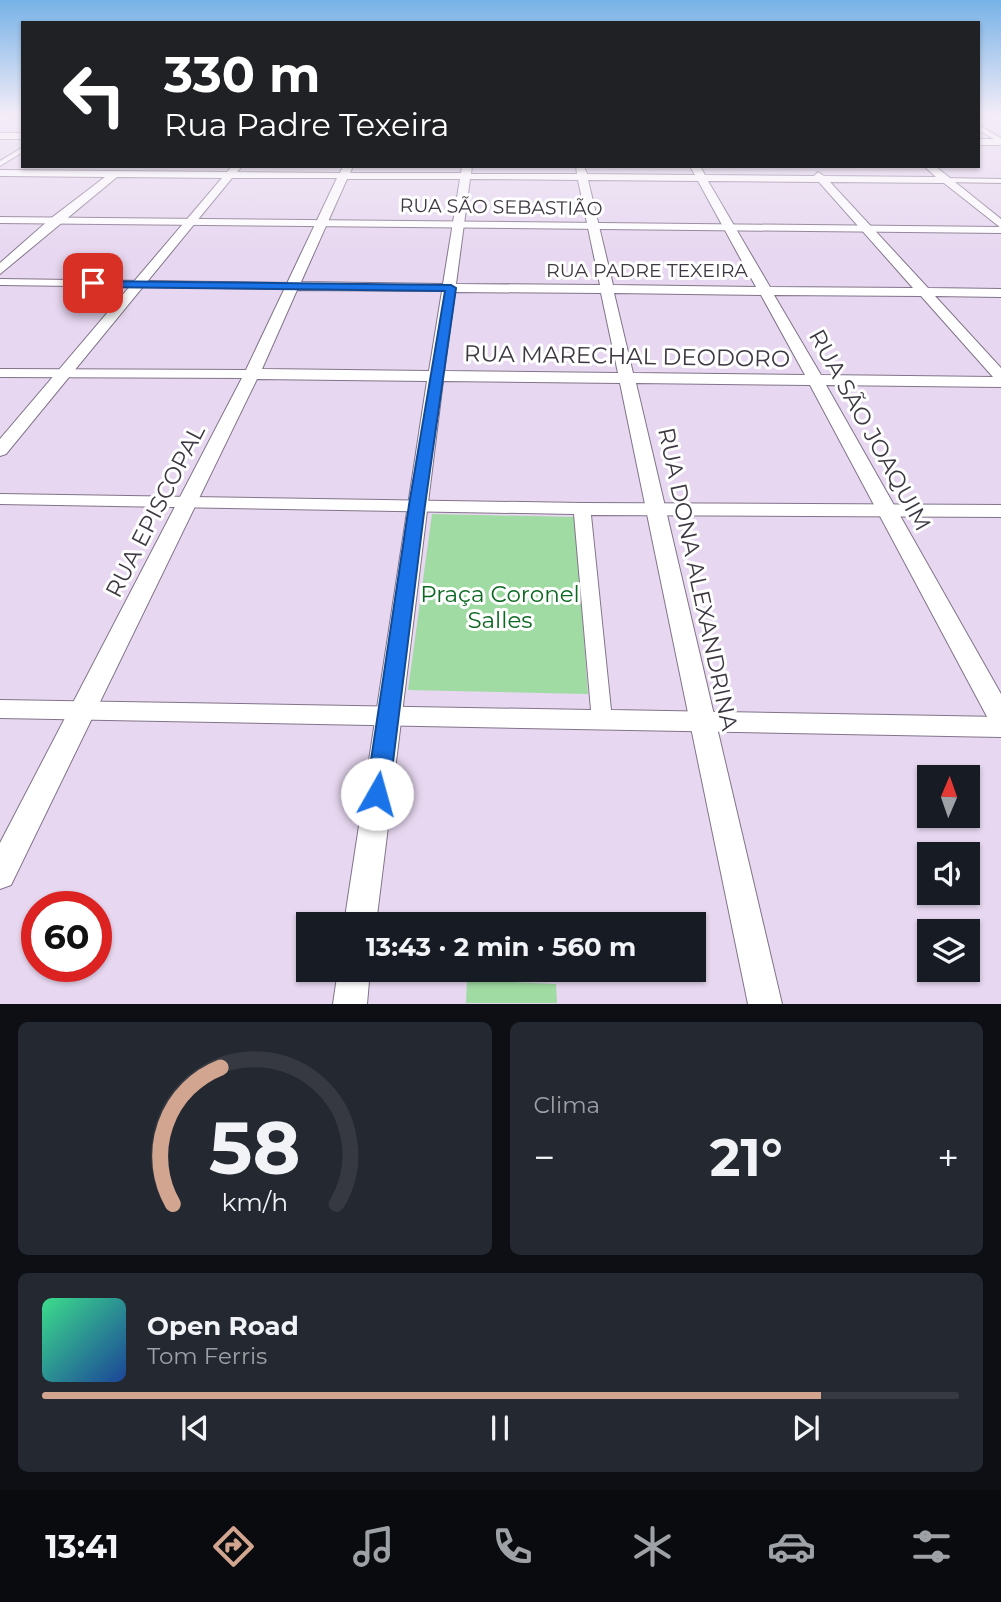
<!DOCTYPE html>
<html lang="pt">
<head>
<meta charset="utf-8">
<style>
	body { margin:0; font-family:Montserrat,sans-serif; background:#242831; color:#f1f3f6; height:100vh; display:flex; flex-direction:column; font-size:26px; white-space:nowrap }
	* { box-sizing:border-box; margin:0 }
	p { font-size:23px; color:#9ea1a6 }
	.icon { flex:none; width:38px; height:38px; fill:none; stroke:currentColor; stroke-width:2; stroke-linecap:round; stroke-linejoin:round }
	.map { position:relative; height:1004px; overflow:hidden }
	.side { display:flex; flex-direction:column; gap:18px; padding:18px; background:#0d0f14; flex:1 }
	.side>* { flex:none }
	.banner { position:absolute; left:21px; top:21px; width:959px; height:147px; border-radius:0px; box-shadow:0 2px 5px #0004; background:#202124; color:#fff; overflow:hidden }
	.needle { width:46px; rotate:2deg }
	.fabs { position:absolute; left:917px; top:765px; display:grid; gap:14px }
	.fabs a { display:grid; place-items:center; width:63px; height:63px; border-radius:0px; background:#171b24; box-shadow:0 2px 5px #0004; font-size:35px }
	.speed { position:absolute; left:21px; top:891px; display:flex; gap:14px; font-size:35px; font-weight:700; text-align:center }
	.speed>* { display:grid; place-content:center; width:91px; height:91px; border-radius:50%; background:#171b24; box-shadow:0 2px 5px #0004; line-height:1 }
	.speed .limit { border:10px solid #d22; background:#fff; color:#111 }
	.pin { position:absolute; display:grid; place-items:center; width:60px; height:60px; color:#fff; margin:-30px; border-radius:14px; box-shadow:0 4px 10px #0006 }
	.me { position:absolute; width:77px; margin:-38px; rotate:7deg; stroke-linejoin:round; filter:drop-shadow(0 0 5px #0008) }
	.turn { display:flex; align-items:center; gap:24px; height:147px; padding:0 28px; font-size:32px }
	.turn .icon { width:91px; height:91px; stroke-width:2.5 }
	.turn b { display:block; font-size:49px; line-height:60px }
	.big { font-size:52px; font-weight:700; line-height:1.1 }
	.side .tile { flex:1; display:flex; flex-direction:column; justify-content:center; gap:10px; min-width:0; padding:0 24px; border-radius:10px; background:#242831 }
	.side .dial { align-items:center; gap:0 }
	.dial svg { height:182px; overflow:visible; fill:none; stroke:#363941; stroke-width:7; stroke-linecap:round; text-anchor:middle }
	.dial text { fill:#f1f3f6; stroke:none }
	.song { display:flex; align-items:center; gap:21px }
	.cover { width:84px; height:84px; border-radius:10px; background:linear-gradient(135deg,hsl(150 70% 55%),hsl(220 70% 35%)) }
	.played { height:7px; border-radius:4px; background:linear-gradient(90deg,#d1a58f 85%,#363941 85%) }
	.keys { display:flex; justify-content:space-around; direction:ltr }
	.heat { display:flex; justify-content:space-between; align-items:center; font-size:38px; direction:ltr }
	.side .tiles { flex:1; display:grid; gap:18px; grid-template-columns:1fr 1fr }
	.tile:last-child { grid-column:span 2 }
	.trip { position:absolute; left:296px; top:912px; width:410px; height:70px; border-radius:0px; background:#171b24; box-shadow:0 2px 5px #0004; font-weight:700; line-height:70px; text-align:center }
	.tabs { display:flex; height:112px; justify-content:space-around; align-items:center; background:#090b0e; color:#9ea1a6 }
	.tabs .icon { width:49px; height:49px }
	.tabs .active { color:#d1a58f }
	.tabs b { font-size:32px; color:#f1f3f6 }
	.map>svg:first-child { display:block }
</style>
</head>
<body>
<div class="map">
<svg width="1001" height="1004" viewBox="0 0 1001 1004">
	<rect width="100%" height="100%" fill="#e7d7f0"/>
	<g fill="#9fdba2">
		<polygon points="432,514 575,517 588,694 408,690"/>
		<polygon points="467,980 556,984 557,1003 466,1003"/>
	</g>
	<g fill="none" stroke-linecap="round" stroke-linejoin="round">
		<defs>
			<g id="minor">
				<polygon points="978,125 1001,138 1001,143 978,130"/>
				<polygon points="23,147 23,152 0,166 0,161"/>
				<polygon points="942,178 1001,179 1001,183 945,182"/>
				<polygon points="0,217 1001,227 1001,233 0,223"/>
				<polygon points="0,279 293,283 298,286 293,289 0,285"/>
				<polygon points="0,369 252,370 258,374 252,378 0,377"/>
				<polygon points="0,494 582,503 1001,505 1001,517 591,515 611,710 1001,717 1001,737 0,718 0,700 591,710 574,514 0,504"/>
			</g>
			<g id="major">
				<rect x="0" y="133" width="23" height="6"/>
				<rect x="978" y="139" width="23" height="6"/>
				<path d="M232,166H242L237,172L340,173L343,166H353L350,173H461L462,166H472L471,174H577L576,166H584L587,174L695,175L691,168L700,166L705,175L814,176L818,172L824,176L936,177L924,166H935L1001,219V228L944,183L830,182L928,288L1001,289V297L935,296L1001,368V387L826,385L1001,694V730L992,726L810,385L636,383L782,1004H748L620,383L443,381L376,924H344L427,381L257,379L11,885L0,889V843L244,374L337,178H232L6,454L0,456V439L222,178L117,177L0,274V263L50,219L105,177L0,176V170L227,172ZM347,179H460L443,284L301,282ZM470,179L578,180L600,285L456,284ZM588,180L698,181L756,287L613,285ZM708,181L819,182L913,288L770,287ZM297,290L442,291L429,371L262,369ZM455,292L601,293L618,373L444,371ZM614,293L761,295L805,375L633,373ZM774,295L921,296L993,377L821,375Z"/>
				<polygon points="338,970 370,970 367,1004 333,1004"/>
			</g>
		</defs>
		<use href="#minor" stroke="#82748a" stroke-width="2"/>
		<use href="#major" stroke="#82748a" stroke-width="2"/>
		<use href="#minor" fill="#fff" fill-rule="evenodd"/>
		<use href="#major" fill="#fff" fill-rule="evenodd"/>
	</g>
	<linearGradient id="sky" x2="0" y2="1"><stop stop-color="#77b2e7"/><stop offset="0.45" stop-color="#f4edf8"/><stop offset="1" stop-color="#f4edf8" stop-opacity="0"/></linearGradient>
	<rect width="1001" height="256" fill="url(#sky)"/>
	<polygon fill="#1a73e8" stroke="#114b97" stroke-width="2" points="90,281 451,285 456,288 425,505 389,794 386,802 377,806 369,802 366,794 409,505 445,291 93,287 90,286"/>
	<g text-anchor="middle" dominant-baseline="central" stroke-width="6" stroke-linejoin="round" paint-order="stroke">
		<g font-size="19" fill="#3e3842" stroke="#fff">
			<text transform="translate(501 207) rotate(1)">RUA SÃO SEBASTIÃO</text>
			<text x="647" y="270">RUA PADRE TEXEIRA</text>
		</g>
		<g font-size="23" fill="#3e3842" stroke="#fff">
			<text transform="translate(627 356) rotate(1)">RUA MARECHAL DEODORO</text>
			<text transform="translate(870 430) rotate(61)">RUA SÃO JOAQUIM</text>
			<text transform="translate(155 511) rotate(-63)">RUA EPISCOPAL</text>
			<text transform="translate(698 579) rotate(78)">RUA DONA ALEXANDRINA</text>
		</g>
		<g font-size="23" fill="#0c6921" stroke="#fff">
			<text x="500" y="594">Praça Coronel<tspan x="500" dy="26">Salles</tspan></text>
		</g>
	</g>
</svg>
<div class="fabs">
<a><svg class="needle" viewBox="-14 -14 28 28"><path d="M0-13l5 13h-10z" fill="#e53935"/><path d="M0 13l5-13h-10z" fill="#9ea1a6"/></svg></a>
<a><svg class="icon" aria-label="sound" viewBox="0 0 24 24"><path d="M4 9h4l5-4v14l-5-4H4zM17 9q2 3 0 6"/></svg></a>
<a><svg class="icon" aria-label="layers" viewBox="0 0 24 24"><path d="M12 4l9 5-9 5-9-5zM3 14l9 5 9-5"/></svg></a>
</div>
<div class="speed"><div class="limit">60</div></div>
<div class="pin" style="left:93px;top:283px;background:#d93025"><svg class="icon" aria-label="arrive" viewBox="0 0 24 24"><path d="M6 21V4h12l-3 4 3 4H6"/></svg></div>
<svg class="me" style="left:377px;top:794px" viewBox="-20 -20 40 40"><circle r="19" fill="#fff"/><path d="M0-13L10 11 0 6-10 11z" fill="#1a73e8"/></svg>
<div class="trip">13:43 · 2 min · 560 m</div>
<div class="banner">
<div class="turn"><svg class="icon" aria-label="left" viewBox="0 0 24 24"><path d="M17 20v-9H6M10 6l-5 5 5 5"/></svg><div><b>330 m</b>Rua Padre Texeira</div></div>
</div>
</div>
<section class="side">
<div class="tiles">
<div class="tile dial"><svg viewBox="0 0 100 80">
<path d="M14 69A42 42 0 1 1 86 69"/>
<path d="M14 69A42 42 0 0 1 35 9" stroke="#d1a58f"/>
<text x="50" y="56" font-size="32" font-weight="700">58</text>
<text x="50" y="72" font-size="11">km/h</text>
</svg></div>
<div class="tile"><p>Clima</p>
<div class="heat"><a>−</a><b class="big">21°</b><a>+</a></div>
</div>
<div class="tile">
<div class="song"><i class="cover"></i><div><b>Open Road</b><p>Tom Ferris</p></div></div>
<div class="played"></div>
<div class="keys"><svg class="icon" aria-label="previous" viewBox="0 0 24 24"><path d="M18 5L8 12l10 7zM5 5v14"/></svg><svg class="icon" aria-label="pause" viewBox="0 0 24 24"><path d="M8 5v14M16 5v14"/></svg><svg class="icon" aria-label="next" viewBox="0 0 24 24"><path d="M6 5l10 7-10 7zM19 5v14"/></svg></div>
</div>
</div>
</section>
<nav class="tabs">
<b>13:41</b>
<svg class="icon active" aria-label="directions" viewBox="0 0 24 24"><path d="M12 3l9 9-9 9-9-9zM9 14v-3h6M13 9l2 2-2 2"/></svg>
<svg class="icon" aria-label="music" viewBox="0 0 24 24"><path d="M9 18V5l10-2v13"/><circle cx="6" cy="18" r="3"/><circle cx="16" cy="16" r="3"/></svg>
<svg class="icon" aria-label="phone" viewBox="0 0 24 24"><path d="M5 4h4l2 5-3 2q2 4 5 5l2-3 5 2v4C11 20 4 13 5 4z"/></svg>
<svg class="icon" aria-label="climate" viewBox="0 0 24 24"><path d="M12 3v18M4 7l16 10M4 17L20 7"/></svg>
<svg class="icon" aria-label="car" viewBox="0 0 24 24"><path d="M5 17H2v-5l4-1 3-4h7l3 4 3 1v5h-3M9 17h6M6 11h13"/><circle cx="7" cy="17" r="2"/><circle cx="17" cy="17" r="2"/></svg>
<svg class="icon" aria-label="filters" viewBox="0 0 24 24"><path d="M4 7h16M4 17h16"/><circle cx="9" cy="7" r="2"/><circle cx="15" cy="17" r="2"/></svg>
</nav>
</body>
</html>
